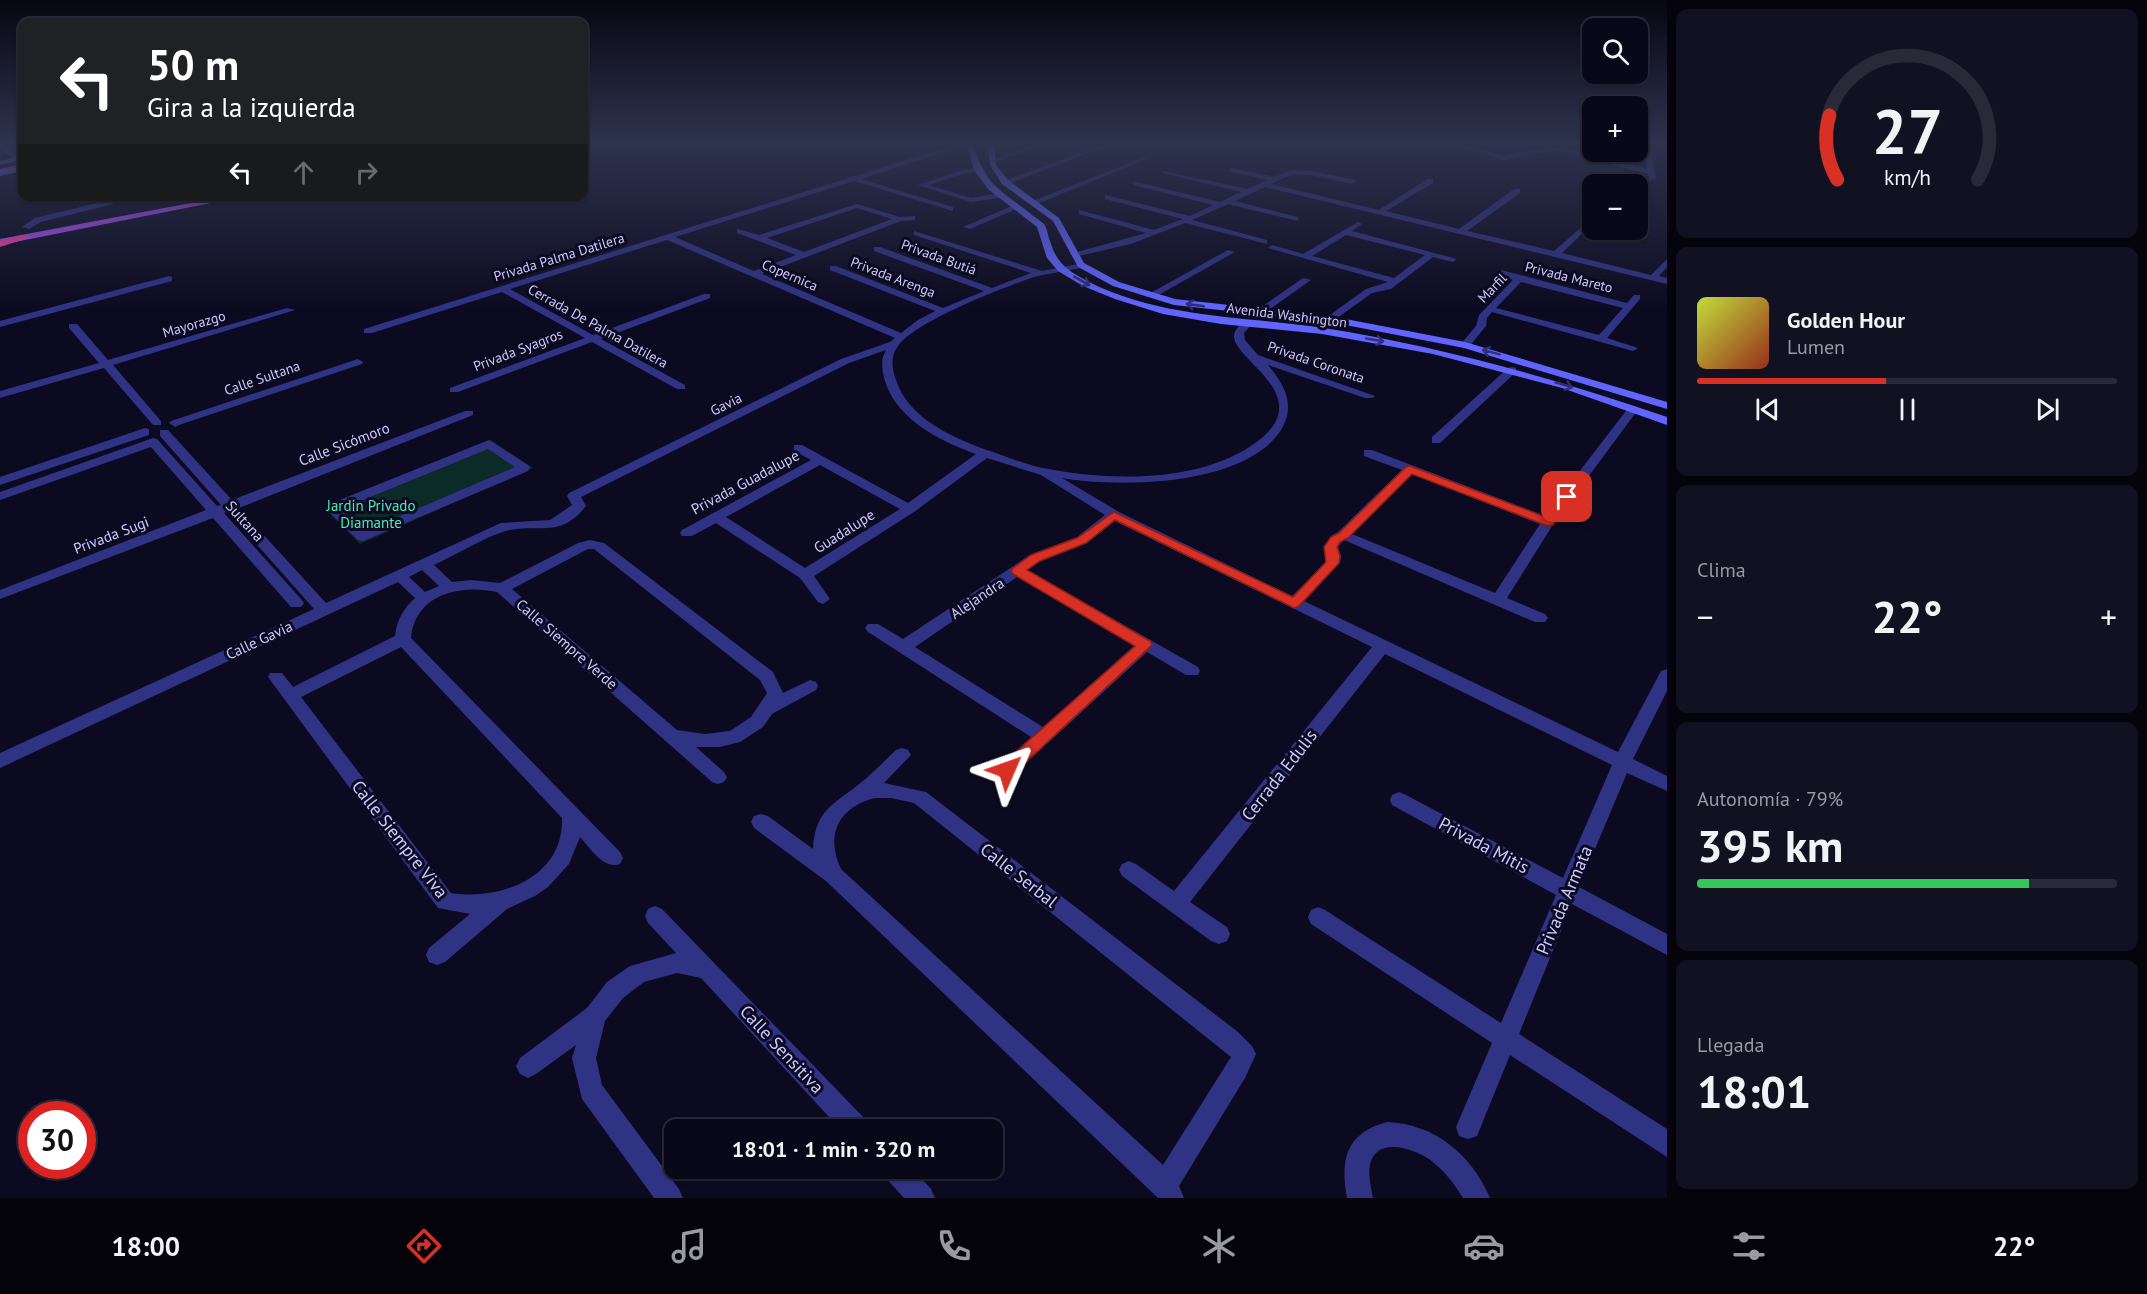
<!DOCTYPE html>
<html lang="es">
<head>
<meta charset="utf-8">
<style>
	body { margin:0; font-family:"PT Sans",sans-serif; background:#121121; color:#f1f3f6; height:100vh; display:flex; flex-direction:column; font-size:22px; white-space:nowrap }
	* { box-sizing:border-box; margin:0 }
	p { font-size:20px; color:#999aa2 }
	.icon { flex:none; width:33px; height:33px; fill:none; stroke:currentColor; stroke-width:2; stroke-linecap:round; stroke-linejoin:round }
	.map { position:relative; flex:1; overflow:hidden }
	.sheet { display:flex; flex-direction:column; gap:9px; padding:9px; background:#05040d; width:480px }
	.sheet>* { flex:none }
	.hud { position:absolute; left:18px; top:18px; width:570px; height:183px; border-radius:12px; box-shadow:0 2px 4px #0004,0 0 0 2px #292937; background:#202124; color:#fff; overflow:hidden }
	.tools { position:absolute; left:1582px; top:18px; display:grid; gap:12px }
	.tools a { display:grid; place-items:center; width:66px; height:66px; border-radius:12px; background:#090818; box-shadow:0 2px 4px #0004,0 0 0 2px #292937; font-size:30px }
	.speed { position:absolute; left:18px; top:1101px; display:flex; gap:12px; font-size:30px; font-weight:700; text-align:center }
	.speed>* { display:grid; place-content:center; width:78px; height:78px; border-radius:50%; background:#090818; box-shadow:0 2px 4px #0004,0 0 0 2px #292937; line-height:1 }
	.speed .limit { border:9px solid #d22; background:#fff; color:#111 }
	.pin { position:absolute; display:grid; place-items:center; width:51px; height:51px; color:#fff; margin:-26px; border-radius:12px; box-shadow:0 3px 9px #0006 }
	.me { position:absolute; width:66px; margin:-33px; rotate:47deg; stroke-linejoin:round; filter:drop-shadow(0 0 4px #0008) }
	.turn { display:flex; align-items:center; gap:21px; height:126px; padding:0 30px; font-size:27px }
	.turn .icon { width:78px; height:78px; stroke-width:2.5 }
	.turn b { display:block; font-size:42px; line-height:51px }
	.lanes { display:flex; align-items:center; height:57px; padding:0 30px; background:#0003; justify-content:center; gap:30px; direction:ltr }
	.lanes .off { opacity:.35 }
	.big { font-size:45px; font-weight:800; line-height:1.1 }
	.sheet .widget { flex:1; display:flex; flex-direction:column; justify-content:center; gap:9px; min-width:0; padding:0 21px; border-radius:12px; background:#121121 }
	.sheet .dial { align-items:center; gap:0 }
	.dial svg { height:156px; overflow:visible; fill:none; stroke:#292937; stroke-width:7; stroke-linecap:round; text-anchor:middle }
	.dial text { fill:#f1f3f6; stroke:none }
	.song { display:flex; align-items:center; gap:18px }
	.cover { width:72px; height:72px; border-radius:9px; background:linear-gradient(135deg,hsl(70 70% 55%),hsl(10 70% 35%)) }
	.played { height:6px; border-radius:3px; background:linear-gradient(90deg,#d93025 45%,#292937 45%) }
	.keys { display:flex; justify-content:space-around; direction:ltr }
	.heat { display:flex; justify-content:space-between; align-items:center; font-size:33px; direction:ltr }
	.charge { height:9px; border-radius:4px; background:linear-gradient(90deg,#34c759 79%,#292937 0) }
	.trip { position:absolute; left:664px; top:1119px; width:339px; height:60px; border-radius:12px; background:#090818; box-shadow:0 2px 4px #0004,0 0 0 2px #292937; font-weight:800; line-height:60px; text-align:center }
	.menu { display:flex; height:96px; justify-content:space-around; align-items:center; background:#04030a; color:#999aa2 }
	.menu .icon { width:42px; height:42px }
	.menu .on { color:#d93025 }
	.menu b { font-size:27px; color:#f1f3f6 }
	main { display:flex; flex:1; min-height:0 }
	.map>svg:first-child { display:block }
</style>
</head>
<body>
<main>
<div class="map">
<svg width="1667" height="1198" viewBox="0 0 1667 1198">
	<rect width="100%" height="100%" fill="#0c0a20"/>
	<polygon fill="#0c2a27" points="491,440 533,468 360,544 324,508"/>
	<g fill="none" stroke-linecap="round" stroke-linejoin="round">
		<g fill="#303284" fill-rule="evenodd">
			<polygon points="1440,141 1451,141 1503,156 1555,146 1647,169 1643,141 1649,141 1656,179 1649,181 1648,174 1555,150 1503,160"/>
			<polygon points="0,143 19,158 19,160 15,160 0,148"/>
			<polygon points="104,196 112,196 113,204 41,222 29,229 22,227 35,218 106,201"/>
			<polygon points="169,276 172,277 172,281 0,327 0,321"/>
		</g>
		<g fill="#303284" fill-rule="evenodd">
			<polygon points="1043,141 1053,141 994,162 989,161"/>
			<path d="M964,142L966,145L861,179L953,207V211L854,181L675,237L754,271L796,255L737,233V229L759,235L857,204L900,217L915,216V220L901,221L762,274L901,333L918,320L935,311L830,270V266H836L943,308L984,291L874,251V247H880L992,288L1031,273L914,235V231L1042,271L1084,263V267C1067,271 1048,273 1031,278C1000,289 916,321 898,346C890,356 892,369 896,380C908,418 953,438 987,450C1005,456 1024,464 1043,468C1110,481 1201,484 1258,441C1318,395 1231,359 1234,335C1235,329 1240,325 1245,321H1251L1253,323L1244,333L1245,340L1258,355L1375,396L1373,398H1365L1268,365C1285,385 1296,406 1281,430C1245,486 1120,488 1062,478L1119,512L1292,596L1326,562L1324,547L1331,536L1338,532L1402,470L1364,456V450H1372L1545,516L1629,407H1637V411L1554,523L1507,598L1545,614L1548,618L1545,622H1535L1344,540L1338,547L1341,556L1340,563L1304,601L1618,752L1661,671L1667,669V691L1633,759L1667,776V791L1627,773L1579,887L1667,934V955L1572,904L1519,1034L1667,1129V1157L1510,1055L1477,1136L1468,1139L1459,1136L1456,1127L1492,1043L1311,924L1308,917L1311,910L1318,907L1325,910L1501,1023L1556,895L1392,805L1390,800L1392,795L1399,792L1406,795L1563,878L1612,765L1385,654L1190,902L1227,927L1230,934L1227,941L1219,944L1211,941L1122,876L1119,870L1122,864L1129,861L1136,864L1174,891L1372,647L1115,521L1087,543L1040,561L1027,570L1198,667L1200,671L1198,675H1186L1147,652L1013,775L1007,777L1001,775L998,770L1001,765L1031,737L868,632L865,628L868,624H878L903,639L1030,555L1077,537L1105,515L1041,475L987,458L914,512L814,576L830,599L823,604L818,602L800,578L716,523L692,536H682L680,533L682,530L811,460L794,451V445H802L908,503L976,454C939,441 891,417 883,373C882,364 881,359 886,350L849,363L581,497L586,506C561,538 541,524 510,530C492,533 452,557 434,565L452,582L471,580L500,583L578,543L590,540L604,543L773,672L783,693L810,680L816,682L818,686L816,690L772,714L763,727L740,742L720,747H696L724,772L727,777L724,782L718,784L712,782L497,592C460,584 415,594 411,638L620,852L623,858L620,864C604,870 590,848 580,837L569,864L548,887L535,896L507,909L445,962L437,965L429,962L426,955L429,948L470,914L438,908L268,677L270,673H282L293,687L395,636C397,620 403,609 415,598L398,582L0,768V753L314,609L228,512L224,513L301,599L304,603L301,607H291L213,518L0,599V590L206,510L151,447L0,500V492L153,438L157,439L217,506L221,505L160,436V430H168L232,500L465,411H473V415L239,508L326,603L501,523L550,520L572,505L567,496L569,493L841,359L890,342L895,338L667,240L510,289L593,335L704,294H710V298L601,339L685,385V389H677L592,342L458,392H450V388L585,338L502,292L372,333H364V329ZM857,208L892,219L804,252L767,238ZM820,465L900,509L805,568L726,517ZM1412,474L1540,524L1495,593L1352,534ZM588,549H594L760,680L767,693L751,717L730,731L705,734L677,730L512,589ZM422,570L439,586L425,592L409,577ZM1017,577L1135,645L1043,727L915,647ZM401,647L562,818C564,877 501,901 451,893L301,697Z"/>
			<polygon points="1099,146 1104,147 1008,184 1001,182"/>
			<polygon points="1142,158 1147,159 1037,204 1030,202"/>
			<polygon points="978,168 980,171 966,173 929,185 971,198 1001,193 1004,193 1004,197 971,202 918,185 963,170"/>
			<polygon points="1231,168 1274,177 1291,170 1310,171 1356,180 1353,184 1310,175 1292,174 1271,184 1379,210 1427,179 1433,179 1433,183 1386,211 1459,229 1514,189 1520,189 1520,193 1467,231 1554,251 1593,217 1593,223 1562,253 1651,275 1667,259 1667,267 1659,276 1667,278 1667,284 1265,187 1235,201 1298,217 1298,221 1228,204 1192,220 1267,240 1267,244 1185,223 1131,244 1074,257 1070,254 1146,233 1079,214 1079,210 1154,230 1183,219 1105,199 1105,195 1190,216 1213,205 1133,185 1133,181 1220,202 1241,192 1163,173 1163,171 1248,189 1268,180 1229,171"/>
			<polygon points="1014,205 1021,207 970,229 963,227"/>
			<path d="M1358,222L1362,224L1352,231L1457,259L1453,262L1433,257L1391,289L1372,293L1333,321H1327V317L1366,289L1388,282L1268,248L1272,245L1303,254ZM1346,235L1425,255L1394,278L1312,256Z"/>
			<polygon points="1228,250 1235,252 1153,298 1145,296"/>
			<path d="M1501,270L1627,303L1634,295H1640V299L1607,338L1638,348L1633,351L1492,312L1487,318L1486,326L1469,347H1461L1460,345L1476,326L1479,315L1513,280L1501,274ZM1521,282L1623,308L1599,335L1496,308Z"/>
			<polygon points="1303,278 1311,280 1263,314 1257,314 1257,310"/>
			<polygon points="287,308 295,310 113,365 161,421 161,425 153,425 104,368 0,398 0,391 99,363 69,328 69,324 77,324 108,360"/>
			<polygon points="358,359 363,362 362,364 179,425 175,427 169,423 171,421"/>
			<polygon points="1512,367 1516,368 1516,372 1440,443 1432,443 1432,437 1508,368"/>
			<polygon points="145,428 149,429 149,435 0,485 0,477"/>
			<path d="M489,440L528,465L530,468L528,471L363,541L358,540L325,508L327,505ZM488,449L515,467L365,531L341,509Z"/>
			<path d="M902,748L908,750L911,755L884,783L926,792L1238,1032L1252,1046L1256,1054L1245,1078L1179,1186L1184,1198H1158L826,881L754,828L751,822L754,816L761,814L768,816L813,849C815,815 828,807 853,789C868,778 882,763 896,750ZM875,798H891L914,803L1231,1057L1163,1165L841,869C825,836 838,807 875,798Z"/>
			<polygon points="655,906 662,909 867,1121 870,1130 841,1130 701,978 677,973 644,982 623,998 605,1021 596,1058 602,1085 679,1189 683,1198 654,1198 582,1099 572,1058 576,1045 536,1074 528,1078 520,1074 516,1066 520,1058 587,1008 607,982 630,966 676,953 648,923 645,916 648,909"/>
			<path d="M1387,1122C1435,1124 1472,1155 1490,1198H1463C1454,1183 1443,1169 1429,1159C1414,1149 1380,1137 1371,1161C1367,1172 1371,1186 1373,1198H1347C1340,1159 1346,1133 1387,1122Z"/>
			<polygon points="881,1168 912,1168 931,1189 935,1198 904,1198 885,1177"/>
		</g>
		<g fill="#6065ff" fill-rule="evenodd">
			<path d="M970,143L973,145C986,183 995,187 1026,210C1031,215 1039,219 1044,224C1047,228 1048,236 1050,241C1057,264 1068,271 1089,282C1163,319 1245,316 1324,328C1442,347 1554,378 1667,417V425L1562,388L1433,354L1322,334L1221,324L1163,314L1115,299L1083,286L1058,271L1047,258L1037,227L989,190L974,170L967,145Z"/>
			<polygon points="991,143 994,145 996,165 1008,180 1059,218 1084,263 1119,282 1175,299 1330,316 1465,342 1667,402 1667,409 1464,348 1330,322 1174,305 1113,286 1078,267 1053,221 1002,184 990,165 988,145"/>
			<polygon points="22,156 22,160 0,165 0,161"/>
			<polygon points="22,167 22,171 0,176 0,172"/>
		</g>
		<g fill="#b350ff" fill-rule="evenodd">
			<polygon points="22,164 22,168 0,173 0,169"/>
			<polygon points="228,196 246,196 0,245 0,239"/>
		</g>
		<polygon fill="#ff44a9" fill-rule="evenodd" points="22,235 31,237 0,247 0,241"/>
	</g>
	<defs><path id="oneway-shaft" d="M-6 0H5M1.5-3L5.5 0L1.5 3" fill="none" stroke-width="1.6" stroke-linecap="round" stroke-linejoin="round" transform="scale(1.5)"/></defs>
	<g stroke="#2e2e79">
		<use href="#oneway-shaft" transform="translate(1082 281) rotate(29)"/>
		<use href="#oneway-shaft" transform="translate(1195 305) rotate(-172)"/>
		<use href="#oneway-shaft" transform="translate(1375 340) rotate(10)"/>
		<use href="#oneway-shaft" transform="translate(1491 352) rotate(-165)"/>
		<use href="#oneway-shaft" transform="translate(1564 385) rotate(17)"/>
	</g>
	<linearGradient id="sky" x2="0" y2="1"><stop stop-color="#070612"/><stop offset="0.46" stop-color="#2e334e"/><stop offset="1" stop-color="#2e334e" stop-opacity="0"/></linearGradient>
	<rect width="1667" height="309" fill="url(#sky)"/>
	<polygon fill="#d93025" stroke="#8d1f18" stroke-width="1.5" points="1410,466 1546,517 1563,495 1567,494 1573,497 1553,525 1548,526 1412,474 1348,538 1340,542 1337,547 1340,556 1339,563 1299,606 1294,608 1115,520 1086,543 1040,561 1027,570 1150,641 1152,645 1013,774 1007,776 1001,774 999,770 1001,765 1135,646 1013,574 1011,571 1013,568 1031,555 1077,538 1114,512 1293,597 1326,562 1324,547 1331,537 1339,533 1406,467"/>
	<g text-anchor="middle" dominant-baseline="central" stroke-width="6" stroke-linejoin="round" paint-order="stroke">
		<g font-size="14" fill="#ccc9ff" stroke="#0c0a20">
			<text transform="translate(559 257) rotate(-17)">Privada Palma Datilera</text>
			<text transform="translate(939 257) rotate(20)">Privada Butiá</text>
			<text transform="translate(790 275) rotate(23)">Copernica</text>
			<text transform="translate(893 277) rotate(21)">Privada Arenga</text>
			<text transform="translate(1569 277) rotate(14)">Privada Mareto</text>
			<text transform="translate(1492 288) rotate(-46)">Marfil</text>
			<text transform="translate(1287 315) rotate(7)">Avenida Washington</text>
			<text transform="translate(194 324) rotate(-16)">Mayorazgo</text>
			<text transform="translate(598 326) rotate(29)">Cerrada De Palma Datilera</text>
			<text transform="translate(518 350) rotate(-21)">Privada Syagros</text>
			<text transform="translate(1316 362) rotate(19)">Privada Coronata</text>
			<text transform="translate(262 378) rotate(-19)">Calle Sultana</text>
			<text transform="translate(726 404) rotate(-27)">Gavia</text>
		</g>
		<g font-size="15" fill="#ccc9ff" stroke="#0c0a20">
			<text transform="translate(344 444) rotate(-21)">Calle Sicómoro</text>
			<text transform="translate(745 482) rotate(-28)">Privada Guadalupe</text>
			<text transform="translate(245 521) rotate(48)">Sultana</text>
			<text transform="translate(844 531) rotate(-32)">Guadalupe</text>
			<text transform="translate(111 535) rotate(-21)">Privada Sugi</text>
			<text transform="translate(977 598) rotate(-34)">Alejandra</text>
			<text transform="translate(259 640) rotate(-25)">Calle Gavia</text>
			<text transform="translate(567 644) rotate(41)">Calle Siempre Verde</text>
		</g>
		<g font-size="15" fill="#48ebb9" stroke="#0c0a20">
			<text x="371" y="505">Jardin Privado<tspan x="371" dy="17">Diamante</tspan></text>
		</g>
		<g font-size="18" fill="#ccc9ff" stroke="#0c0a20">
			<text transform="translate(1279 775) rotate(-52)">Cerrada Edulis</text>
			<text transform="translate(400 839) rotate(52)">Calle Siempre Viva</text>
			<text transform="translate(1484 845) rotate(28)">Privada Mitis</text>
			<text transform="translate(1019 875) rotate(38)">Calle Serbal</text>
			<text transform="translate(1564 900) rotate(-67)">Privada Armata</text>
			<text transform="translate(782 1049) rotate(47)">Calle Sensitiva</text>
		</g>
	</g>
</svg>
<div class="tools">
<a><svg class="icon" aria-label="search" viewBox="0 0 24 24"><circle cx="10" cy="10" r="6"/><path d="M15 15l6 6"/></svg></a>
<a>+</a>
<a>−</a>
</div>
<div class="speed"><div class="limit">30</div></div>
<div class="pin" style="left:1567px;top:497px;background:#d93025"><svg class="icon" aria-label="arrive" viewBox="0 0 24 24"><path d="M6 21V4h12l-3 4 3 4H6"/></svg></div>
<svg class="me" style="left:1007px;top:770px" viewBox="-20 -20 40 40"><path d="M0-17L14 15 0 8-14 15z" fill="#d93025" stroke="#fff" stroke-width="4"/></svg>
<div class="trip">18:01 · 1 min · 320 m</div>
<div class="hud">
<div class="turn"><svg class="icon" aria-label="left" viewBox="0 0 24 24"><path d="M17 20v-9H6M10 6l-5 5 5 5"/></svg><div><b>50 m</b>Gira a la izquierda</div></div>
<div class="lanes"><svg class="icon" aria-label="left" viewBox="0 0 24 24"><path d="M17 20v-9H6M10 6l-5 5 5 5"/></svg><svg class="icon off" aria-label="ahead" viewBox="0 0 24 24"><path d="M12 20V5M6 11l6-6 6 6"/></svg><svg class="icon off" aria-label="right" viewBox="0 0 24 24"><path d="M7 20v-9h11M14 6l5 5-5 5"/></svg></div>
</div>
</div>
<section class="sheet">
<div class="widget dial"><svg viewBox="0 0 100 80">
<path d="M14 69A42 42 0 1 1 86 69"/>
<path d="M14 69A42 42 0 0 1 10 36" stroke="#d93025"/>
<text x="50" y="56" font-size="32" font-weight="700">27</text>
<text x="50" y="72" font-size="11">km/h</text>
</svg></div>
<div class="widget">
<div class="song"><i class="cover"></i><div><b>Golden Hour</b><p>Lumen</p></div></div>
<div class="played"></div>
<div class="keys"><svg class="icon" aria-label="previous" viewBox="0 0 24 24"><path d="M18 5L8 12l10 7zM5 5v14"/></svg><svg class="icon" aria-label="pause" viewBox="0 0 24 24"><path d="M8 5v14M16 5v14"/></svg><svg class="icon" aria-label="next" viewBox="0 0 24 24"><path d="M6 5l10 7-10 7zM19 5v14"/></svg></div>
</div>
<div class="widget"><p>Clima</p>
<div class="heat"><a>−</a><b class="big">22°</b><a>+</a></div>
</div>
<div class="widget"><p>Autonomía · 79%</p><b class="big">395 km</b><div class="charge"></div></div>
<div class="widget"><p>Llegada</p><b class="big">18:01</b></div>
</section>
</main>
<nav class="menu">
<b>18:00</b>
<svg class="icon on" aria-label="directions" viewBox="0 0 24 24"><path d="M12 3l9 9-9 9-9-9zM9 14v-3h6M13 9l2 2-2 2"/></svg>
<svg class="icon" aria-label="music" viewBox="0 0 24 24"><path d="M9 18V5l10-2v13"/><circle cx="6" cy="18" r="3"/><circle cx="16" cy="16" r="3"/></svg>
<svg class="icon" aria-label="phone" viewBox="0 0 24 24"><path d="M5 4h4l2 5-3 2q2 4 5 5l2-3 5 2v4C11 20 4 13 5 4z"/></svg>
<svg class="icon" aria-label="climate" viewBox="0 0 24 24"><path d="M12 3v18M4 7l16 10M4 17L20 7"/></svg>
<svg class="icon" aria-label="car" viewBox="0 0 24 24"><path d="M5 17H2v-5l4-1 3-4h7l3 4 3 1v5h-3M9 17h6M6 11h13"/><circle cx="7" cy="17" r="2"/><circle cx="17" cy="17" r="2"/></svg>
<svg class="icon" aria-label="filters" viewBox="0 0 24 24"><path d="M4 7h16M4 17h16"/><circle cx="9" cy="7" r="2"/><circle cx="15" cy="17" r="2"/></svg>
<b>22°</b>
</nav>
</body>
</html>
